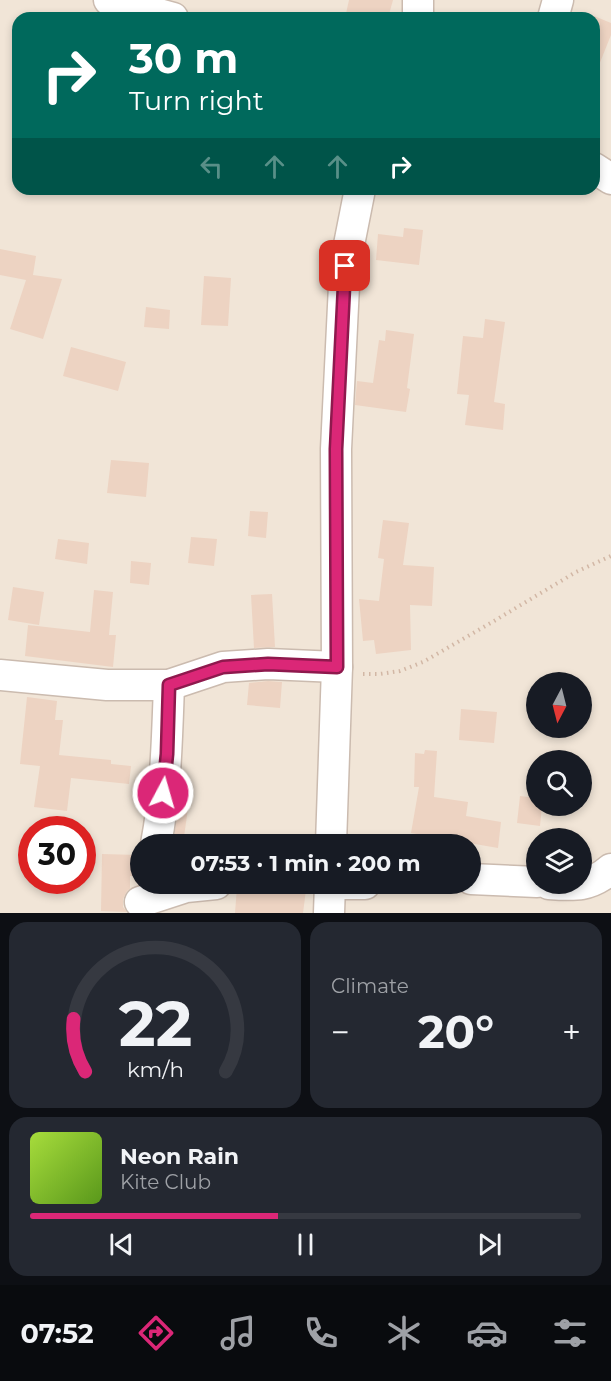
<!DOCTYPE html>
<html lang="en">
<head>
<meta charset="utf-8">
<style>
	body { margin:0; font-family:Montserrat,sans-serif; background:#242831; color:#f1f3f6; height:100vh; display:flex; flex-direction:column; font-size:22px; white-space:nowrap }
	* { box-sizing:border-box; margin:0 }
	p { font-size:20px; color:#9ea1a6 }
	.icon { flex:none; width:33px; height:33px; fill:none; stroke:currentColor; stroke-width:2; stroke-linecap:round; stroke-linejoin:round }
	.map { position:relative; height:913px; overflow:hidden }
	.sheet { display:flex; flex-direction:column; gap:9px; padding:9px; background:#0d0f14; flex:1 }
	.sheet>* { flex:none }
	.hud { position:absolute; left:12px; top:12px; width:588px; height:183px; border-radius:18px; box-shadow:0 3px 9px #0003; background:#00695c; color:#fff; overflow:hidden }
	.needle { width:39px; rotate:187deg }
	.fabs { position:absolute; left:526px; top:672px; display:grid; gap:12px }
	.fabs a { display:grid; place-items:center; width:66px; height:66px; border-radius:50%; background:#171b24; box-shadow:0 3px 9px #0003; font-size:30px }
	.speed { position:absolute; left:18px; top:816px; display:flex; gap:12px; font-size:30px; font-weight:700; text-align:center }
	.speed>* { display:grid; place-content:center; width:78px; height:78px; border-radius:50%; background:#171b24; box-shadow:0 3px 9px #0003; line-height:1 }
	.speed .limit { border:9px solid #d22; background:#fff; color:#111 }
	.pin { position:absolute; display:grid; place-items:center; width:51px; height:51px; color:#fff; margin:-26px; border-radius:12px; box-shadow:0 3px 9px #0006 }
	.me { position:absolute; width:66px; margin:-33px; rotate:6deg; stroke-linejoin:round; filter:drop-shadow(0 0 4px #0008) }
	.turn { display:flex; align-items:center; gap:21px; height:126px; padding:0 18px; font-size:27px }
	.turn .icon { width:78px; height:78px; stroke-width:2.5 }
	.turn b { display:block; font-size:42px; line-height:51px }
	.lanes { display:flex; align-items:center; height:57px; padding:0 18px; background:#0003; justify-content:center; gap:30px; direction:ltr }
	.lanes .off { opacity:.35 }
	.big { font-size:45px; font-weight:700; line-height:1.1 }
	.sheet .card { flex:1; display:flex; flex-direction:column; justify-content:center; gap:9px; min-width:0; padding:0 21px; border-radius:18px; background:#242831 }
	.sheet .dial { align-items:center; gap:0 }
	.dial svg { height:156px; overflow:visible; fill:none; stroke:#363941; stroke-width:7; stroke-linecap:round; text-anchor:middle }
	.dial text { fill:#f1f3f6; stroke:none }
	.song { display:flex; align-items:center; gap:18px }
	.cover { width:72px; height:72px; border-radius:9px; background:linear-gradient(135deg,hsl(80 70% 55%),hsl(90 70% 35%)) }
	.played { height:6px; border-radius:3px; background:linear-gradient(90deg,#db2777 45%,#363941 45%) }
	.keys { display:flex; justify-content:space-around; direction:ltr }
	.heat { display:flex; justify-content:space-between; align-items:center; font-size:33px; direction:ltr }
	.sheet .tiles { flex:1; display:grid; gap:9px; grid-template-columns:1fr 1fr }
	.card:last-child { grid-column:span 2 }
	.trip { position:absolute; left:130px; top:834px; width:351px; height:60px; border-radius:30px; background:#171b24; box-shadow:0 3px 9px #0003; font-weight:700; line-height:60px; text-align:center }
	.menu { display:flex; height:96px; justify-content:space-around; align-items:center; background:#090b0e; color:#9ea1a6 }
	.menu .icon { width:42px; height:42px }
	.menu .selected { color:#db2777 }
	.menu b { font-size:27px; color:#f1f3f6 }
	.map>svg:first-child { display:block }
</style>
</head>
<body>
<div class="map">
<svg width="611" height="913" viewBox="0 0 611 913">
	<rect width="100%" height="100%" fill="#faf3e8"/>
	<path fill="#f1e5d7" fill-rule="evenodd" d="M0,0H611V913H0ZM18,18H594V189H18ZM537,682H582V728H537ZM537,760H582V806H537ZM32,830H82V880H32ZM537,838H582V884H537ZM141,844H471V884H141Z"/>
	<g fill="#edd3c2">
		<polygon points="349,0 393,0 388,18 345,18"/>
		<polygon points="594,16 611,23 611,35 595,75"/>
		<polygon points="404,228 423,230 419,265 376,260 378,234 403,237"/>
		<polygon points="0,249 36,256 33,275 62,279 43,339 10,329 26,280 0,275"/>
		<polygon points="204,276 231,278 228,326 201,325"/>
		<polygon points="146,307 170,310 169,329 144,327"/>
		<polygon points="485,319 505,322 494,402 505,404 503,430 465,425 469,395 457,394 463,336 483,338"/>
		<polygon points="386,330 414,334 407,388 410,389 406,412 355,405 357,381 373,383 379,340 385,341"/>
		<polygon points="71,347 126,362 118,391 63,376"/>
		<polygon points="111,460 149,463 146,497 107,493"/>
		<polygon points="250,511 268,512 266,538 248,536"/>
		<polygon points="383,520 409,523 403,565 434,567 432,606 410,605 411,650 376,654 374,640 363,641 359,599 379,601 384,559 378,558"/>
		<polygon points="191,537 217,539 214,566 188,563"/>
		<polygon points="58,539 89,543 87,564 55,559"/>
		<polygon points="131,561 151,563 149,585 130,583"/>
		<polygon points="13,587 44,592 39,625 8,620"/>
		<polygon points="94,590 113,592 109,635 116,635 113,667 25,656 28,625 90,632"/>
		<polygon points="272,594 275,647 254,648 251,595"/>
		<polygon points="268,681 282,682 280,708 247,705 249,683"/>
		<polygon points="27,697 57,701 55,720 63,720 59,755 111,760 111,764 131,766 129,784 71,778 67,811 34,807 40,766 20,764"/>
		<polygon points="461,709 497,712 494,743 459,740"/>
		<polygon points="425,750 437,751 434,797 468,802 466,816 501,822 498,848 411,833 419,787 414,787 415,753 424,754"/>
		<polygon points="181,792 190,794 183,844 173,844"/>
		<polygon points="520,796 537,798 537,806 542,806 540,826 517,823"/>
		<polygon points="102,854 138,855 137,876 130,876 130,889 127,891 123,899 123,907 127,912 101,911"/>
		<polygon points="237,887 285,894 289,888 306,890 303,913 235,913"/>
	</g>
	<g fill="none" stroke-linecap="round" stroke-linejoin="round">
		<defs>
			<g id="minor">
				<polyline points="109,0 173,18"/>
				<polyline points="418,0 418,18"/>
				<polyline points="553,18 558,0"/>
				<polyline points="594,168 611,179"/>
				<polyline points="0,675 107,685 169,685 223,667 268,664 337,667"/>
				<path d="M156,844C166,792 167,738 169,685"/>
				<polyline points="331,844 337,667 336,449 345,265 360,189"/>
				<polyline points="471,879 537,882"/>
				<polyline points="343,884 365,884"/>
				<path d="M549,884C575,886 590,887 611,869"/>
				<polyline points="140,902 186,887 216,884"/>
				<polyline points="329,913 330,884"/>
			</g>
		</defs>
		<use href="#minor" stroke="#cbbbaf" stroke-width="33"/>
		<polyline stroke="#d2b7a5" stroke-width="4" stroke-dasharray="1.5 4.5" stroke-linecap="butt" points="363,674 380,674 400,671 423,662 494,621 576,572 611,556"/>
		<use href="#minor" stroke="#fff" stroke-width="30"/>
	</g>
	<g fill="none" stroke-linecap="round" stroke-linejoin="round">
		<defs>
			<polyline id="route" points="163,793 167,754 169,685 223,667 268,664 337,667 336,449 345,266"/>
		</defs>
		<use href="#route" stroke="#8e194d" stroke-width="15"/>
		<use href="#route" stroke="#db2777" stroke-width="10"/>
	</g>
</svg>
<div class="fabs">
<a><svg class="needle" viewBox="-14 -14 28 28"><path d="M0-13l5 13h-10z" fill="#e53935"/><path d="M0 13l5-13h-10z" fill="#9ea1a6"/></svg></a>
<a><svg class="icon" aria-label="search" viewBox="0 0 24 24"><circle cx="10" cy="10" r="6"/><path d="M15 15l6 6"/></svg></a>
<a><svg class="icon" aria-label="layers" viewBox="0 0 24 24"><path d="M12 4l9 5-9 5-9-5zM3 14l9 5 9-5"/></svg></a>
</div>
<div class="speed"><div class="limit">30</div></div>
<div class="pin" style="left:345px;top:266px;background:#d93025"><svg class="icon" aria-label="arrive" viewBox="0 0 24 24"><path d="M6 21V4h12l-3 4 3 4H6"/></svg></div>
<svg class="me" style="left:163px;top:793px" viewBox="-20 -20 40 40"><circle r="17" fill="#db2777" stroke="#fff" stroke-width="3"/><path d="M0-11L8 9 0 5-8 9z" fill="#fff"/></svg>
<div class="trip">07:53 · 1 min · 200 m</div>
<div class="hud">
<div class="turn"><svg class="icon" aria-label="right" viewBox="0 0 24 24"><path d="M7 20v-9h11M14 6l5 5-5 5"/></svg><div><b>30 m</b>Turn right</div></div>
<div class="lanes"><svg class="icon off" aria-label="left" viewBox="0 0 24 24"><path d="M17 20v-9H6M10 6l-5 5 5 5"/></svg><svg class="icon off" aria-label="ahead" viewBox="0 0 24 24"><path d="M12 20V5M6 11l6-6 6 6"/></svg><svg class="icon off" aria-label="ahead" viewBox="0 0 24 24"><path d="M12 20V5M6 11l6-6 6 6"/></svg><svg class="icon" aria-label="right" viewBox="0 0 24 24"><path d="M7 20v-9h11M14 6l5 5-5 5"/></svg></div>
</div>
</div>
<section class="sheet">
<div class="tiles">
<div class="card dial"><svg viewBox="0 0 100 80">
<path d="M14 69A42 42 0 1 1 86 69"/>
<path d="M14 69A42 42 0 0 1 8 42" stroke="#db2777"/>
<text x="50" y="56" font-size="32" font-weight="700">22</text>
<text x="50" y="72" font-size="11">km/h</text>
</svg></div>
<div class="card"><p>Climate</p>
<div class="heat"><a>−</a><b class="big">20°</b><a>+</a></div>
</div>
<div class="card">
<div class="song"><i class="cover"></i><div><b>Neon Rain</b><p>Kite Club</p></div></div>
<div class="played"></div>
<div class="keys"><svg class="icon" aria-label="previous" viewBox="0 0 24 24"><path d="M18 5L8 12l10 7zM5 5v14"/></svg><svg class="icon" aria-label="pause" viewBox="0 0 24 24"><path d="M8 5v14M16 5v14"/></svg><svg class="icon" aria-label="next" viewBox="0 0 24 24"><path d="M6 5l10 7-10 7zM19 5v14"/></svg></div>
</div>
</div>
</section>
<nav class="menu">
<b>07:52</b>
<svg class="icon selected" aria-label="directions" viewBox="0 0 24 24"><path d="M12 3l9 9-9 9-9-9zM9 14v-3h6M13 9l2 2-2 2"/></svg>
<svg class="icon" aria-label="music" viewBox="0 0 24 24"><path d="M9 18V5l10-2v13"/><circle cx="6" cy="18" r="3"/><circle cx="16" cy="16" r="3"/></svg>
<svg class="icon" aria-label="phone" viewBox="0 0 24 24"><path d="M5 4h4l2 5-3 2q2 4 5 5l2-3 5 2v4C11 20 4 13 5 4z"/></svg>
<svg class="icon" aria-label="climate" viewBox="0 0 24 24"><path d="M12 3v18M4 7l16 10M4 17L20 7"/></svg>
<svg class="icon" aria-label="car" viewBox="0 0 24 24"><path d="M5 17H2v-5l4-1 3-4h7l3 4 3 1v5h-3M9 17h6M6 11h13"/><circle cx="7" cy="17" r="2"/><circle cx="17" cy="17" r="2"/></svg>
<svg class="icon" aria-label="filters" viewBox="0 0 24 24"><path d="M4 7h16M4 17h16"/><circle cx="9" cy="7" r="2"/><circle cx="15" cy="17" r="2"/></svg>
</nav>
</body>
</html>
